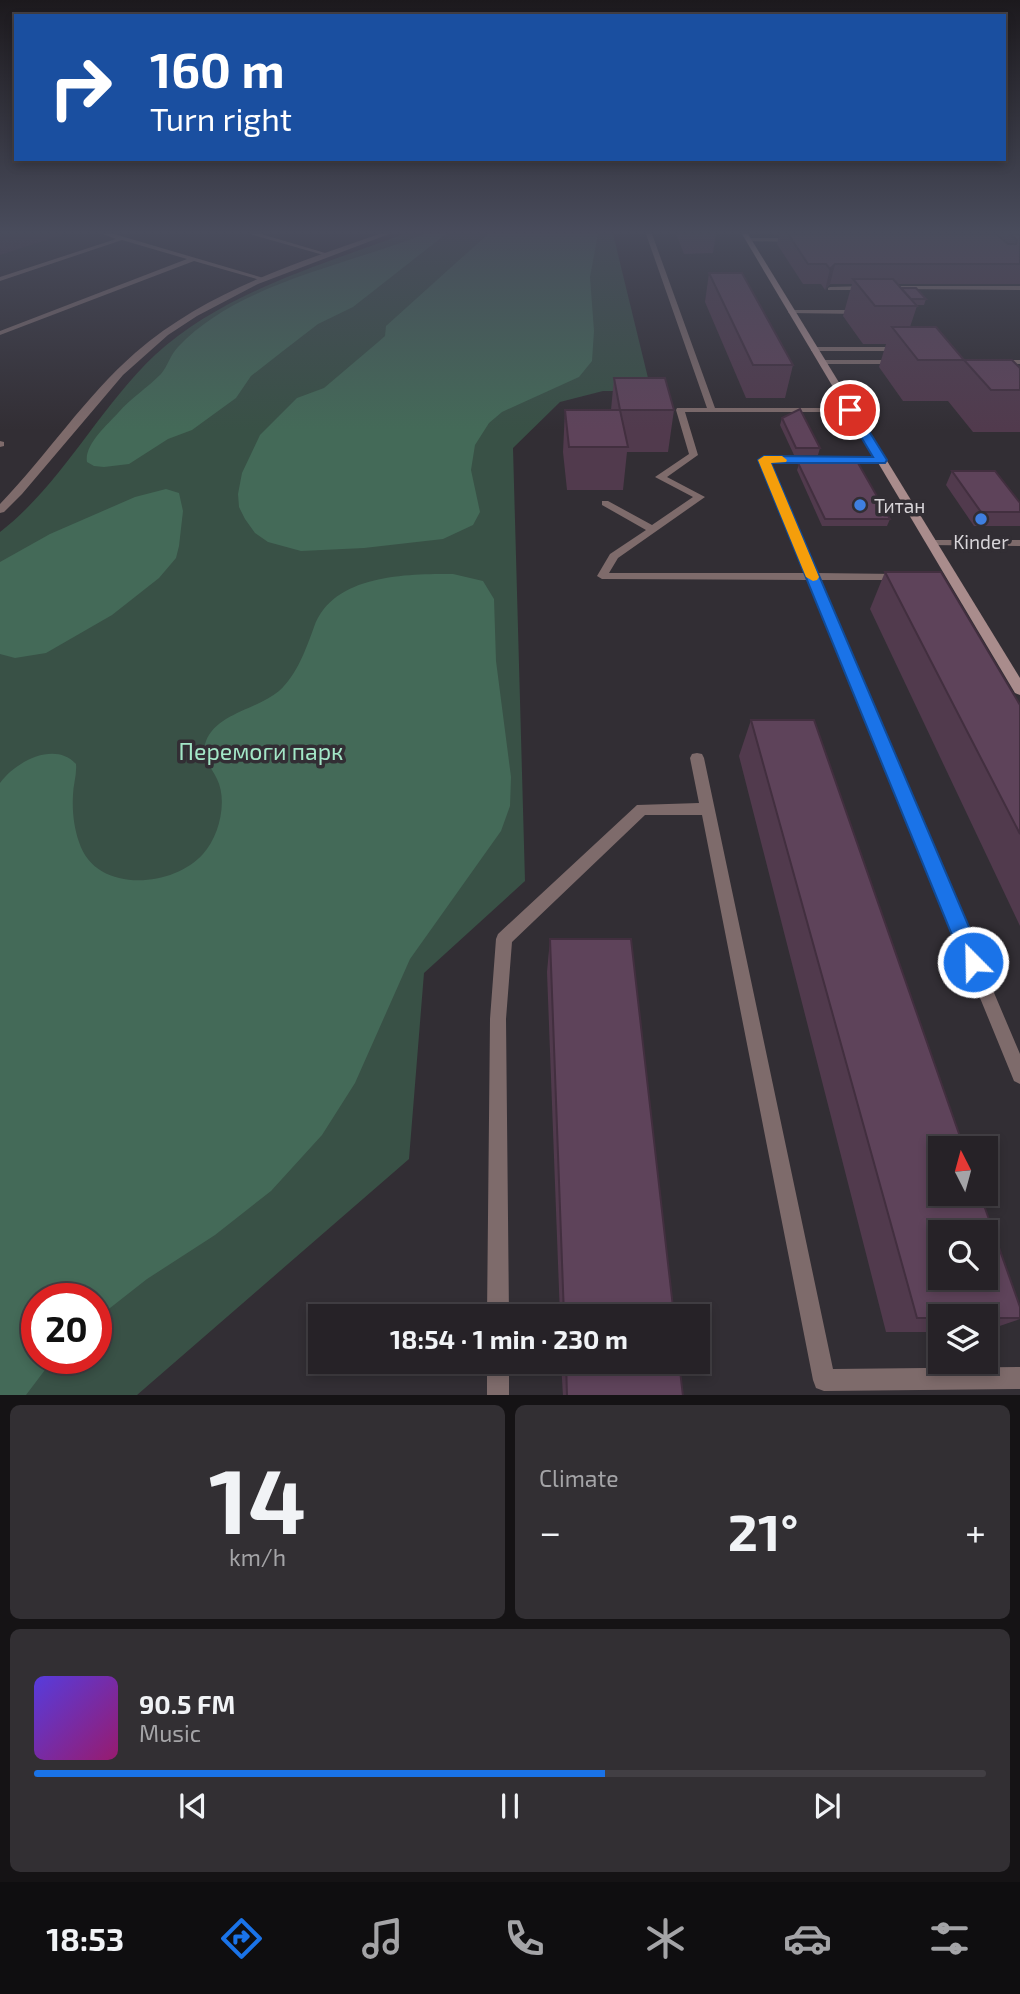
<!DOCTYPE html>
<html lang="en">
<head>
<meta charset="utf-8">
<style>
	body { margin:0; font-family:"Exo 2",sans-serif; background:#322f33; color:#f1f3f6; height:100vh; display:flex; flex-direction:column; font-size:26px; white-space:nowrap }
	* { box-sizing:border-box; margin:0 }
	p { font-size:23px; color:#a4a4a7 }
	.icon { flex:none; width:38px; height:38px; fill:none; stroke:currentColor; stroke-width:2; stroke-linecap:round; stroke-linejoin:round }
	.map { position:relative; height:1395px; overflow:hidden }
	.side { display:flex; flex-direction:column; gap:10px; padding:10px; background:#151315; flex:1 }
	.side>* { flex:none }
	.hud { position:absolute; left:14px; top:14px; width:992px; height:147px; border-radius:0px; box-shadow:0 4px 10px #0003,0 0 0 2px #423f44; background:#1a4fa0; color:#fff; overflow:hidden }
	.needle { width:46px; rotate:354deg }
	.tools { position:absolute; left:928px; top:1136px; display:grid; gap:14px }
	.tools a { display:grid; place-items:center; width:70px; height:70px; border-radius:0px; background:#262227; box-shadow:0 4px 10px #0003,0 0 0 2px #423f44; font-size:35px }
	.speed { position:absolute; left:21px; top:1283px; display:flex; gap:14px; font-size:35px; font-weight:700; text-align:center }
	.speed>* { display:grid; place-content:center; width:91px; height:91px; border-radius:50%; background:#262227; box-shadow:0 4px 10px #0003,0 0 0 2px #423f44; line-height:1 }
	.speed .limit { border:10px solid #d22; background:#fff; color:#111 }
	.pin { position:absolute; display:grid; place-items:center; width:60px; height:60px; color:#fff; margin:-30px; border:4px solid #fff; border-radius:50%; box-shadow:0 2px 7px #0007 }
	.me { position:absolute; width:77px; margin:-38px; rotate:337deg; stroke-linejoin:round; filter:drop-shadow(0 0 5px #0008) }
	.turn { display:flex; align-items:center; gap:24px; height:147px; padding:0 21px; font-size:32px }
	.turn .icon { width:91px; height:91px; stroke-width:2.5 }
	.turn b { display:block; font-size:49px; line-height:60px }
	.big { font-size:52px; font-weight:700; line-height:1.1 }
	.side .tile { flex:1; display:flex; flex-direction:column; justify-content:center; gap:10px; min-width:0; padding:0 24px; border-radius:10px; background:#322f33 }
	.side .dial { align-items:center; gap:0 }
	.dial b { font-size:91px; line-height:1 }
	.song { display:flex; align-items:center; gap:21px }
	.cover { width:84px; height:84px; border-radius:10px; background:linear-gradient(135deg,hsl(250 70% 55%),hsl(320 70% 35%)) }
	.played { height:7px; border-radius:4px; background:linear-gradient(90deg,#1a73e8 60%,#423f44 60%) }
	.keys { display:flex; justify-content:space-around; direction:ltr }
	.heat { display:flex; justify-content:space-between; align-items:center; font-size:38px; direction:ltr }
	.side .tiles { flex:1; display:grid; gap:10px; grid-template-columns:1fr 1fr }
	.tile:last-child { grid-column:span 2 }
	.trip { position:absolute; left:308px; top:1304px; width:402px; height:70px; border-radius:0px; background:#262227; box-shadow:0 4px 10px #0003,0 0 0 2px #423f44; font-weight:700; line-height:70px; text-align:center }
	.dock { display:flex; height:112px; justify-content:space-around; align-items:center; background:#0f0e10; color:#a4a4a7 }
	.dock .icon { width:49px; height:49px }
	.dock .active { color:#1a73e8 }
	.dock b { font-size:32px; color:#f1f3f6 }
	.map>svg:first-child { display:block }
</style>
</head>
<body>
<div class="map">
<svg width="1020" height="1396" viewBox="0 0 1020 1396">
	<rect width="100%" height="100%" fill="#322e34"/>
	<path fill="#395146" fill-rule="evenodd" d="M404,234H613L649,382L636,391H603L560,402L513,448L525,881L424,973L409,1159L137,1395H0V532C62,484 98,409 155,355C224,292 318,266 404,234ZM37,1298H96V1358H37Z"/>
	<g fill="#446a58">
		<path d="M424,234H446L353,307L318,324L283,351L251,376L236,398L192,430L168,439L129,464L104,467L94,466L87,462C84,445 107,425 118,413C131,398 147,388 161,374C168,366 170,355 178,347C238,283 345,266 424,234Z"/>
		<polygon points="488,234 598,234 590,277 594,331 592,361 579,377 502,412 489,423 475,445 471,470 480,512 473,525 443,539 364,548 301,551 268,542 255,533 245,519 239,507 238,494 242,473 260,435 297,398 324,388 377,343 385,336 386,326"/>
		<polygon points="166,489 179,493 183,511 179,546 176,558 159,578 112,615 46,653 15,658 0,654 0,562 50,534 135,497"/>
		<path d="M453,574L483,581L494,599L496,661L511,777L510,806L501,831L410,959L355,1083L322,1135L271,1191L215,1235L147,1279L96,1319V1298H37V1358H54L26,1395H0V783C16,761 55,741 76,764C77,775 73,785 73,795C72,811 74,828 79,842C95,894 173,888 203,854C219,837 228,801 217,779C211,766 200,757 206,741C217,713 258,709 279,691C297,675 306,649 314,627C333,574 407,574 453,574Z"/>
	</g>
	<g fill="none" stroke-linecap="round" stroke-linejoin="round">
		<g fill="#7e6b6b" fill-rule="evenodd">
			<polygon points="103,234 114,234 267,279 264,281 194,261 0,335 0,331 187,259 122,240 0,281 0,277 116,239"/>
			<polygon points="250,234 261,234 332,255 327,256"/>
			<polygon points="646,234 652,234 715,408 851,408 855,410 851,412 685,412 698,455 667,477 705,497 618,558 609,573 806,573 760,460 764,457 884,458 884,462 881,463 770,463 816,573 899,574 904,577 899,580 819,580 1020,1054 1020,1084 1014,1081 809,580 602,579 597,576 610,554 646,530 602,505 602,501 608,501 652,525 693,497 655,477 689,454 676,410 677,408 707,408"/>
			<polygon points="748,238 793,238 796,240 793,242 746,241"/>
			<polygon points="900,286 1020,286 1020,290 898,289 898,287"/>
			<polygon points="830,287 865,286 868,288 865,290 828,290 828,288"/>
			<polygon points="791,310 860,310 863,312 860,314 789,313 788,312"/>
			<polygon points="811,347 901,347 905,349 901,351 811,351"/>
			<polygon points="819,360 894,360 898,362 894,364 819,364"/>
			<polygon points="994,360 1020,360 1020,364 997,364 993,362"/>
			<polygon points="0,441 4,442 4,446 0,447"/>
			<polygon points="931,540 1020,540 1020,546 927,545 927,541"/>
			<polygon points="697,753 702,754 704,758 833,1369 1020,1367 1020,1389 824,1391 816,1388 813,1380 702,815 645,815 512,942 506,1019 509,1316 487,1316 490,1019 496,939 498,934 637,805 699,803 690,758 692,754"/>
			<rect x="487" y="1362" width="22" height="34"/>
		</g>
		<path fill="#7e6b6b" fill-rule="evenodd" d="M379,234H389L258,284L197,316L168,335L123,375L22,494L4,512L0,513V504C47,455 85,397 135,353C205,292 293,264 379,234Z"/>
		<polygon fill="#a98c8c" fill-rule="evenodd" points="742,234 748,234 1020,678 1020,695 1015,693"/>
	</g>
	<g fill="#513a4d">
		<polygon points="676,234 716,234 713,253 684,254"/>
		<polygon points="771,234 1020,234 1020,284 898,284 901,288 926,299 924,305 916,305 917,306 910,327 964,360 1020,368 1020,432 973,432 948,401 903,401 879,367 886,344 863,344 843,316 852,284 830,284 825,290 821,284 803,284 777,244 779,235"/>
		<polygon points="709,273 793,365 785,398 746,398 705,302"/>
		<polygon points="614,378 674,410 668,452 627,452 623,490 567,490 563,452 565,410 611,410"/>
		<polygon points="782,418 820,448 818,455 794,455 780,425"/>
		<polygon points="801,459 828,463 890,519 887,526 822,526 797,470"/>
		<polygon points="952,471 1020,503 1020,526 974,526 946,485"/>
		<polygon points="885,572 1020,705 1020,926 870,609"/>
		<polygon points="751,720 1020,1307 1020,1319 985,1331 985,1316 940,1316 940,1332 886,1332 739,756"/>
		<polygon points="550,939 674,1316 560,1316 547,972"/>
		<polygon points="561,1362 679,1362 683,1396 563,1396"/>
	</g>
	<g fill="#422f3f">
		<polygon points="0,234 65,234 0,255"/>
		<polygon points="835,264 830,284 825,290 830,269"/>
	</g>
	<g fill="#5e435a" stroke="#422f3f" stroke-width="2" fill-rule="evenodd">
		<polygon points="788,234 996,234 1008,244 1016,244 1017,240 1009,234 1020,234 1020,264 835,264 830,269 826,264 808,264"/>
		<polygon points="709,273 742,273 793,365 753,365"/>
		<polygon points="853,279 893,279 917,306 875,306"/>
		<polygon points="901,288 916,288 926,299 911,299"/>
		<polygon points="892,327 936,327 964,360 918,360"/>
		<polygon points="964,360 1012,360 1020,368 1020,390 991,390"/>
		<polygon points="614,378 665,378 674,410 620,410"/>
		<polygon points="800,409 820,448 796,448 782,418"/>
		<polygon points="565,410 620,410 628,447 569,447"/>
		<polygon points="801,459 826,459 828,463 858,463 890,519 825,519 798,463 803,463"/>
		<polygon points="952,471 995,471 1020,503 1020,512 981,512"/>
		<polygon points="885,572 941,572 1020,705 1020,834"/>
		<path d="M751,720H814L964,1148H940V1194H980L1020,1307V1318H985V1316H940V1318H917ZM940,1232H985V1278H940Z"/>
		<polygon points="550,939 631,939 674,1316 564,1316"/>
		<polygon points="566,1362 679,1362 683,1396 567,1396"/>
	</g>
	<linearGradient id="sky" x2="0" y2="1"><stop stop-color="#1c191d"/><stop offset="0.54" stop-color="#494c5c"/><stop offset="1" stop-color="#494c5c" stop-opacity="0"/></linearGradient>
	<rect width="1020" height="430" fill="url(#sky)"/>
	<polygon fill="#1a73e8" stroke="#114b97" stroke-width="2" points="847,407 854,407 887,460 885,463 771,463 984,962 981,969 973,972 966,969 963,962 758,460 764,456 873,457 845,410"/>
	<polygon fill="#f59e0b" points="782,456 787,460 786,462 771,463 819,577 817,580 813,581 806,577 758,460 764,456"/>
	<g fill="#3f7fe0" stroke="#322e34" stroke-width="2.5">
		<circle cx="860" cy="505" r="7"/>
		<circle cx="981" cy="519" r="7"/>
	</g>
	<g text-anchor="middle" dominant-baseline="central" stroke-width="7" stroke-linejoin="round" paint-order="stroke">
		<g font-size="19" fill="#d8d5d9" stroke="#322e34" text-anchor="start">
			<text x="874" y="505">Титан</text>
			<text x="981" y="541" text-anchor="middle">Kinder</text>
		</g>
		<g font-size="23" fill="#a3e7c7" stroke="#322e34">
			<text x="261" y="751">Перемоги парк</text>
		</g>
	</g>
</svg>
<div class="tools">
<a><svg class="needle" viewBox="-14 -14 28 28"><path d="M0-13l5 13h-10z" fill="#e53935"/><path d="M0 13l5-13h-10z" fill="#a4a4a7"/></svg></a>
<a><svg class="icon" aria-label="search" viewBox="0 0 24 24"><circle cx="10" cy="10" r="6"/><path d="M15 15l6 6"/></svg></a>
<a><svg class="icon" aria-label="layers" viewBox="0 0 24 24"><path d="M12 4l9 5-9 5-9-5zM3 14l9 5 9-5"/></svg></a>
</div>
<div class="speed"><div class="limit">20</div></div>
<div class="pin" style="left:850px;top:410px;background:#d93025"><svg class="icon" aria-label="arrive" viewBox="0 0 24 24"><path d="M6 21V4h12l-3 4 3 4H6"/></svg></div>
<svg class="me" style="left:973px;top:962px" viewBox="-20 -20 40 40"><circle r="17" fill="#1a73e8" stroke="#fff" stroke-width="3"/><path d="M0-11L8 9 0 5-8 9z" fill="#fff"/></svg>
<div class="trip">18:54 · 1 min · 230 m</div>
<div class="hud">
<div class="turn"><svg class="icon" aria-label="right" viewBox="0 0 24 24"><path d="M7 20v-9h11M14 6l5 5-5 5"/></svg><div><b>160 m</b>Turn right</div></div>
</div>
</div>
<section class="side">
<div class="tiles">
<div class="tile dial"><b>14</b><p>km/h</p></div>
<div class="tile"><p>Climate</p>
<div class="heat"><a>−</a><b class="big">21°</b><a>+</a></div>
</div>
<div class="tile">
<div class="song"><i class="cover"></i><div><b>90.5 FM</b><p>Music</p></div></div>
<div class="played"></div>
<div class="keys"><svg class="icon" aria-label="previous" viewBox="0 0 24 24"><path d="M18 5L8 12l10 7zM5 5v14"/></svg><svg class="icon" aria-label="pause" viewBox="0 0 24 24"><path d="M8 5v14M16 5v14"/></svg><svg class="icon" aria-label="next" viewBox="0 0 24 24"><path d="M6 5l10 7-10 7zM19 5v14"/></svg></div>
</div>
</div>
</section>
<nav class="dock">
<b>18:53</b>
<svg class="icon active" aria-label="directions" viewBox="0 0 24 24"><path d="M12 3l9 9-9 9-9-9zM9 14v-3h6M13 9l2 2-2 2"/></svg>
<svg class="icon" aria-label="music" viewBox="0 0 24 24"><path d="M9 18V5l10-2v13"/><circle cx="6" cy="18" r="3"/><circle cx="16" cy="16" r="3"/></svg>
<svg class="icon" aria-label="phone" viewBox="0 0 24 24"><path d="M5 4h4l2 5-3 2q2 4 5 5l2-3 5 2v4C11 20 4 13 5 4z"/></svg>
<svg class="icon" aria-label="climate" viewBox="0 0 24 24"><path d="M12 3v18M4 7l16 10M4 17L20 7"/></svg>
<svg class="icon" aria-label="car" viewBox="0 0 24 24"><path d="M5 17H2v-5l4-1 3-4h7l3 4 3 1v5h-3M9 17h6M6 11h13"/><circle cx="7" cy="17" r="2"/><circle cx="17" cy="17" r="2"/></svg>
<svg class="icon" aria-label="filters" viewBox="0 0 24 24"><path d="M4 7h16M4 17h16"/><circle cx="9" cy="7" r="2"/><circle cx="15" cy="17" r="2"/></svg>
</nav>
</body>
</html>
